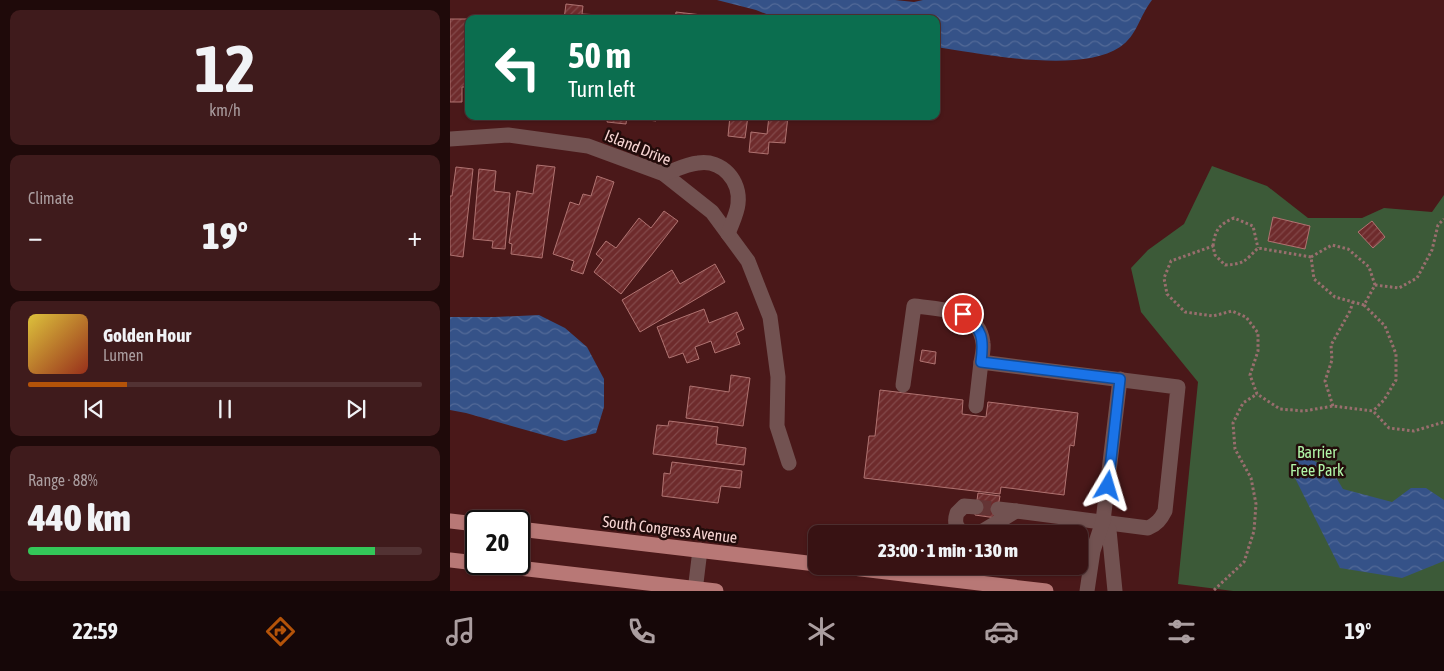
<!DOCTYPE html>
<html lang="en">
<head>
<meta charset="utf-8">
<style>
	body { margin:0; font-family:"Asap Condensed",sans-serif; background:#3f1b1c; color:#f1f3f6; height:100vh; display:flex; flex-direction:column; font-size:19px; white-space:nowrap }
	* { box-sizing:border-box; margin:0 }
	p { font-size:16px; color:#ab9ea0 }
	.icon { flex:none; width:28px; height:28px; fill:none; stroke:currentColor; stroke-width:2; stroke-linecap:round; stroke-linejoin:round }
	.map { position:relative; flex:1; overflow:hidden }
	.panel { display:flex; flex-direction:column; gap:10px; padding:10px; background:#1f0a0a; width:450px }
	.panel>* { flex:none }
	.guide { position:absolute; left:15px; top:15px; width:475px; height:105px; border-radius:10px; box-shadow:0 1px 4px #0004,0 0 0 1px #523233; background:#0b6e4f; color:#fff; overflow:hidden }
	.speed { position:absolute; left:15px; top:510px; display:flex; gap:10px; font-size:25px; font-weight:700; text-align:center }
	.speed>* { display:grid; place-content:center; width:65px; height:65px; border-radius:50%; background:#381213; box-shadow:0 1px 4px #0004,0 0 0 1px #523233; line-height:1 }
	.speed .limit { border:2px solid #111; border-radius:8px; background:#fff; color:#111 }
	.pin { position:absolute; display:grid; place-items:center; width:42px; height:42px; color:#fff; margin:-21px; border:2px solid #fff; border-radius:50%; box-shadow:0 1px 5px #0007 }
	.me { position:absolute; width:55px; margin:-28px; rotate:7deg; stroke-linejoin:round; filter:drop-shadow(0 0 4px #0008) }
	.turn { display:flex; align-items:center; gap:18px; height:105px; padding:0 20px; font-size:22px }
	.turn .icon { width:65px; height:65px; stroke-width:2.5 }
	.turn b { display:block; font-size:35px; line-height:42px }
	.big { font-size:38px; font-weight:800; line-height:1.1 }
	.panel .card { flex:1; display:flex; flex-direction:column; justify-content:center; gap:8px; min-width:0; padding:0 18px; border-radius:10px; background:#3f1b1c }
	.panel .dial { align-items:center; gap:0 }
	.dial b { font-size:65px; line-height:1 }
	.song { display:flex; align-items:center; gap:15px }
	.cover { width:60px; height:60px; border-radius:8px; background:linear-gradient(135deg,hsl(50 70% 55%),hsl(10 70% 35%)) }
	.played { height:5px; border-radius:2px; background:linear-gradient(90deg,#b45309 25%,#523233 25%) }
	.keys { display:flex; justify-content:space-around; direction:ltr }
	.heat { display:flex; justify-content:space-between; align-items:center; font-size:28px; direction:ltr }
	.charge { height:8px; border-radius:4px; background:linear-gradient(90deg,#34c759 88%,#523233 0) }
	.trip { position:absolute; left:358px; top:525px; width:280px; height:50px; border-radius:10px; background:#381213; box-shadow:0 1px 4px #0004,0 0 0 1px #523233; font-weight:800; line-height:50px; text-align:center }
	.tabs { display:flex; height:80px; justify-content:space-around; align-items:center; background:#160708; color:#ab9ea0 }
	.tabs .icon { width:35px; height:35px }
	.tabs .current { color:#b45309 }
	.tabs b { font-size:22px; color:#f1f3f6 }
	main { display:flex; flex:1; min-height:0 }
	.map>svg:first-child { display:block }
</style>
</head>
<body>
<main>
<section class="panel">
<div class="card dial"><b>12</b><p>km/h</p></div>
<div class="card"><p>Climate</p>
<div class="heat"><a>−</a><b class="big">19°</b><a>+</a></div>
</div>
<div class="card">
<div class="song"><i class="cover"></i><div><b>Golden Hour</b><p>Lumen</p></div></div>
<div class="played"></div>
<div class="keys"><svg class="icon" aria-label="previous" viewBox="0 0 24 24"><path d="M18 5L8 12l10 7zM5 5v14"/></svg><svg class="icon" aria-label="pause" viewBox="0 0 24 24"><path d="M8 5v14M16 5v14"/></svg><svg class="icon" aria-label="next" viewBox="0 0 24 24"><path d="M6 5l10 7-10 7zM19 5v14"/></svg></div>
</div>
<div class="card"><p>Range · 88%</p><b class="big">440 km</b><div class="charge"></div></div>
</section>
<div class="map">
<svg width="994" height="591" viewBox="0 0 994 591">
	<defs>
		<pattern id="water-waves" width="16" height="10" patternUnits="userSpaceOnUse" patternTransform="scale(1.25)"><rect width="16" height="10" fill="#355288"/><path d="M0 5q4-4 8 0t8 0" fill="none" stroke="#536a98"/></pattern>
		<pattern id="building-hatch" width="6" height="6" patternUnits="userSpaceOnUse" patternTransform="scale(1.25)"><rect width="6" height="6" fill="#6e2b2c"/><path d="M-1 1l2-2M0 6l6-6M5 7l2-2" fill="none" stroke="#83494a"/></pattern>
	</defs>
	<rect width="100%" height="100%" fill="#4a1819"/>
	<polygon fill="#3c5a38" points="762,166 817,186 858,218 912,218 934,208 982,212 994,195 994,591 783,591 728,584 748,382 691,312 681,268 698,250 734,224"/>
	<g fill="url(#water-waves)">
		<path d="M267,0H445L464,2L473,0H702C690,15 687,36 670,47C630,74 533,54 486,47V19H329L306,10Z"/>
		<polygon points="89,315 115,328 137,347 154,379 154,407 146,433 115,441 16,413 0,410 0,317 45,317"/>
		<polygon points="857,456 884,474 893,489 942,502 961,488 976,488 994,500 994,561 952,578 890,568 840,468 847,458"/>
	</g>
	<g fill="url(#building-hatch)" stroke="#b07371">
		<polygon points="116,4 133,6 132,14 150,15 149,19 114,19"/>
		<polygon points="226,12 252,15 252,19 225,19"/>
		<polygon points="0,19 19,19 19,87 12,87 12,102 0,102"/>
		<polygon points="158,116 177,116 176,124 157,122"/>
		<polygon points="183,116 207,116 206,121 182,118"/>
		<polygon points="280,116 298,116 295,138 278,136"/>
		<polygon points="319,116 338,116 335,143 319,142 318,154 299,152 301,132 317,134"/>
		<polygon points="87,165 105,167 92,258 61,254 62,244 59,243 67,191 83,194"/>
		<polygon points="6,167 23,169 13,257 0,255 0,196 2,196"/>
		<polygon points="29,169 46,171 44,191 60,193 55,249 42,248 43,241 23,239"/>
		<polygon points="147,176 164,182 133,274 121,270 124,261 103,254 120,202 129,205 133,194 141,196"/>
		<polygon points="214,211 228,221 171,294 144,272 153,260 146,254 156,241 166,248 189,218 201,228"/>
		<polygon points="823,217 860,226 855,249 818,241"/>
		<polygon points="922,221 935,237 923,248 908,232"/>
		<polygon points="265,264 275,282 190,332 172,300 222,270 230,284"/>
		<polygon points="254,309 259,323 287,312 294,329 286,333 290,344 265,353 261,341 245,347 249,359 237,363 233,353 219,358 207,327"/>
		<polygon points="472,350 486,352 485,364 470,361"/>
		<polygon points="281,375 300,378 293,426 236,418 240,386 279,392"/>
		<polygon points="430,390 513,400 512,414 536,417 538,402 628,413 624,446 620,445 614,495 551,487 550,494 414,478 419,436 425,436"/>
		<polygon points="219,421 268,427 266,444 296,448 294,465 203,454 207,425 218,426"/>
		<polygon points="222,462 292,471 290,488 271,486 268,503 212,496 214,473 220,474"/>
		<polygon points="528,493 550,496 546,518 525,515"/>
	</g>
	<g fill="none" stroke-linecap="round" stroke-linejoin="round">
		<polyline stroke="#643435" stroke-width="15" stroke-dasharray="15 8" stroke-linecap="butt" points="526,507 548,509"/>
		<g stroke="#996e6e" stroke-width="3" stroke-dasharray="2.5 2.5" stroke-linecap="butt">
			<path d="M763,246C765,229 770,224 784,218L803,226L808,248"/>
			<path d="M861,257L882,245L898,249L919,267L925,285L914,305L885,297L864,279L861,257L808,248C795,261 794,264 775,265L765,255L763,246L721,261L714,278L717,294L735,312L763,316L782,311L796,317L808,333V351L800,375L807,394L830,409L854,411L883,406L923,411L939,428L964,431L994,422"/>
			<polyline points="925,285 949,288 967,278 982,250 988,225 994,219"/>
			<polyline points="914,305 935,326 946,354 946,380 934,400 923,411"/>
			<polyline points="883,406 875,381 882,360 881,345 900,311 903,302"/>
			<polyline points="764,590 794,562 804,531 806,504 801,478 785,449 783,423 793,403 807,394"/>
		</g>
		<g stroke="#725251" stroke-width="15">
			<polyline points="0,139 58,135 138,146 214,174 262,212 298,261 320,317 328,377 327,426 339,463"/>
			<path d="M214,174C225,170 237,164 248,163C272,159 291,181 288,204C287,214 281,225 278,234"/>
			<path d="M453,385L464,306C490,309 529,309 533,343C534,349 532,356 531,362"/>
			<path d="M526,406L531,362L728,387L715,511C711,519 707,524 698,528L566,511"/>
			<polyline points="653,521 659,530 665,591"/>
			<path d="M515,534C506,529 504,522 507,513L514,506L526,507"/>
			<polyline points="525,534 533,531 566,511 548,509"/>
			<polyline points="245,591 250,550"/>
			<polyline points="637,591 643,551 653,521 670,379"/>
		</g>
		<g stroke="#b87876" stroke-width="15">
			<polyline points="0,521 26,524"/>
			<polyline points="69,529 366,564"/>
			<polyline points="0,560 26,563"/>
			<polyline points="34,564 266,591"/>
			<polyline points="386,566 596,591"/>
		</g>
	</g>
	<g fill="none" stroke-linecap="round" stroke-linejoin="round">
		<defs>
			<path id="route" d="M513,314C533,329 534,339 531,362L670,379L658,486"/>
		</defs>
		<use href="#route" stroke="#114b97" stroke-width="12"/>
		<use href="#route" stroke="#1a73e8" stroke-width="9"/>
	</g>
	<g text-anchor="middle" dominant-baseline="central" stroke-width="5" stroke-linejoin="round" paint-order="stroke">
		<g font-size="16" fill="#f7d5d3" stroke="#220c0b">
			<text transform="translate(188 147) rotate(22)">Island Drive</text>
			<text transform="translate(220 529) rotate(7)">South Congress Avenue</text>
		</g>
		<g font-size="16" fill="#b1f6a8" stroke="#220c0b">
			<text x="867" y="452">Barrier<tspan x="867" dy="18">Free Park</tspan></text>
		</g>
	</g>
</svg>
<div class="speed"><div class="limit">20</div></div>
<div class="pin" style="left:513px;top:314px;background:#d93025"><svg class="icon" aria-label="arrive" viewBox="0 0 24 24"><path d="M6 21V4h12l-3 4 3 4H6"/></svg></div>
<svg class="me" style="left:658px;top:486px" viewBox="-20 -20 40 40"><path d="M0-17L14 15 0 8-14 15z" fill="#1a73e8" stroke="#fff" stroke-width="4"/></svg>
<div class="trip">23:00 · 1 min · 130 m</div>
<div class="guide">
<div class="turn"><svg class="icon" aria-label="left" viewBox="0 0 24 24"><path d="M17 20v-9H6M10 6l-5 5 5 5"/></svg><div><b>50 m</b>Turn left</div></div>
</div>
</div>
</main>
<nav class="tabs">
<b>22:59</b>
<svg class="icon current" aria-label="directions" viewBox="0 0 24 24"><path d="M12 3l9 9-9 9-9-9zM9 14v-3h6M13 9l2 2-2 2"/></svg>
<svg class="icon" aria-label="music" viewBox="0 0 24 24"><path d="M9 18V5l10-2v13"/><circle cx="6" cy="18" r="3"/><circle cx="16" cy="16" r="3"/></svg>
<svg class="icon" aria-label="phone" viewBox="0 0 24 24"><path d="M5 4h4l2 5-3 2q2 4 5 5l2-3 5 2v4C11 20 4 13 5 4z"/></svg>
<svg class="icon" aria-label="climate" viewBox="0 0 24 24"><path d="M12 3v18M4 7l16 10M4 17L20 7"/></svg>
<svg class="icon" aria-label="car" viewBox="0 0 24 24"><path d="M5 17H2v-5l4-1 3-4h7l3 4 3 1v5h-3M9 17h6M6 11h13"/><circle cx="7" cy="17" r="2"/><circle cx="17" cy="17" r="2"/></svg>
<svg class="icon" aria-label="filters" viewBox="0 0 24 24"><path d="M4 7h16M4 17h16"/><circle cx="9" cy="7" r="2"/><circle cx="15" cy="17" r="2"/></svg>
<b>19°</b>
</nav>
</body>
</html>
